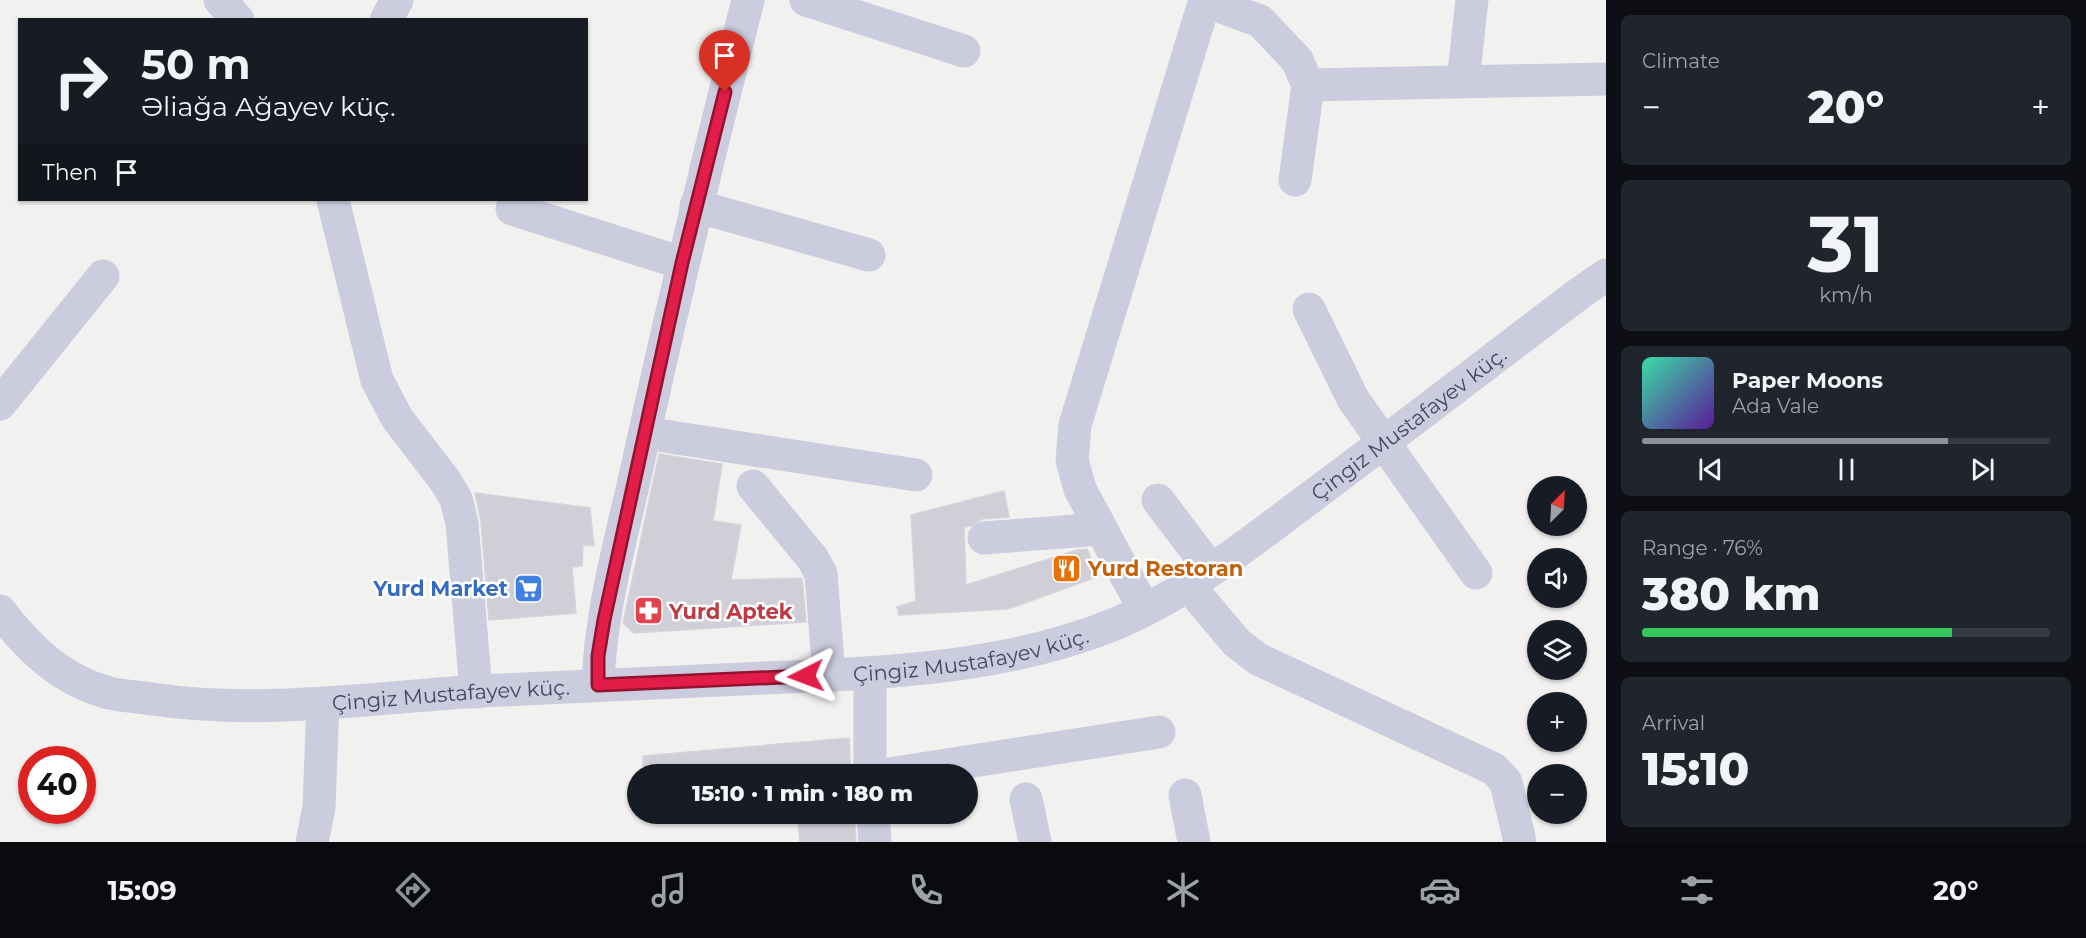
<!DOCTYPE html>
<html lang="en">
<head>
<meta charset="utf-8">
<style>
	body { margin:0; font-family:Montserrat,sans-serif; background:#20242c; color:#f1f3f6; height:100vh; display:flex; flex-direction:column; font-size:22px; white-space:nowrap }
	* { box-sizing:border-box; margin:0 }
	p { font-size:20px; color:#9ea1a6 }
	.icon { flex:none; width:33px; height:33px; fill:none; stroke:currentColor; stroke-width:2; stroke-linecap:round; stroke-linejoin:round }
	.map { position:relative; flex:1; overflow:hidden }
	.drawer { display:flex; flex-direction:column; gap:15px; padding:15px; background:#0d0f14; width:480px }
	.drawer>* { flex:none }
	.banner { position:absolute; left:18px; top:18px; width:570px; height:183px; border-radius:0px; box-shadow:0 2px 4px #0004; background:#171b24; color:#f1f3f6; overflow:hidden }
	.needle { width:39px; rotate:24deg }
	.tools { position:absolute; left:1527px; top:476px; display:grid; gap:12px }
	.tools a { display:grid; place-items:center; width:60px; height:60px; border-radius:50%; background:#171b24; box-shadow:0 2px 4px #0004; font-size:30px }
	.speed { position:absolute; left:18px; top:746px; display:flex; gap:12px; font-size:30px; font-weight:700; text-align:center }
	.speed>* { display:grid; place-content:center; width:78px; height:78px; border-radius:50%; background:#171b24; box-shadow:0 2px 4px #0004; line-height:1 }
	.speed .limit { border:9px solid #d22; background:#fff; color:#111 }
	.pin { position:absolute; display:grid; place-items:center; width:51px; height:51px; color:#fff; margin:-62px -26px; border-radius:50% 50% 50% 0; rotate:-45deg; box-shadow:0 0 6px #0007 }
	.pin .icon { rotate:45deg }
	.me { position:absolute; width:66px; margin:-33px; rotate:267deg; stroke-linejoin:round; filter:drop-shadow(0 0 4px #0008) }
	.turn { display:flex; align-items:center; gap:21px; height:126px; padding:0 24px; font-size:27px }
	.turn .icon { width:78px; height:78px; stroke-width:2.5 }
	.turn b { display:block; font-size:42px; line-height:51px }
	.then { display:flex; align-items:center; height:57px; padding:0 24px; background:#0003; gap:12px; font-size:22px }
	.big { font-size:45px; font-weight:800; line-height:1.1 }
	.drawer .widget { flex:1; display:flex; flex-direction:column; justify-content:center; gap:9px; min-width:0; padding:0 21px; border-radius:9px; background:#20242c }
	.drawer .dial { align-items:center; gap:0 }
	.dial b { font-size:78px; line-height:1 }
	.song { display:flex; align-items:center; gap:18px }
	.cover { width:72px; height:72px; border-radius:9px; background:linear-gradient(135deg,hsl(160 70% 55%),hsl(270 70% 35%)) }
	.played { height:6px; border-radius:3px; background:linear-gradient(90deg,#8c9099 75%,#363941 75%) }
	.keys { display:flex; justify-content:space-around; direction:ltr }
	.heat { display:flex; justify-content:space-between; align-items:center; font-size:33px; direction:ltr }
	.charge { height:9px; border-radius:4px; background:linear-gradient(90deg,#34c759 76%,#363941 0) }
	.trip { position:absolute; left:627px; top:764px; width:351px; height:60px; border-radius:30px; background:#171b24; box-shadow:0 2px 4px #0004; font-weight:800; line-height:60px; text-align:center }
	.menu { display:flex; height:96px; justify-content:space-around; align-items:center; background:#090b0e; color:#9ea1a6 }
	.menu .icon { width:42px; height:42px }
	.menu .active { color:#8c9099 }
	.menu b { font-size:27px; color:#f1f3f6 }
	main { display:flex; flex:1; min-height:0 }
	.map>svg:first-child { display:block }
</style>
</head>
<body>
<main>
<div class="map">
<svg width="1606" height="842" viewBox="0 0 1606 842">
	<rect width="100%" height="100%" fill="#f2f1ef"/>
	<g fill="#d0ced7" stroke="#d5d3db" stroke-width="1.5">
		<polygon points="659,454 722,464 713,521 741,525 731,580 802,578 806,622 634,633 623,623"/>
		<polygon points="1004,491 1009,517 982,519 971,526 964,527 966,585 1077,550 1087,549 1099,576 1008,609 899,615 897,607 916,601 911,515"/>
		<polygon points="475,493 590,508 594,546 583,545 582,566 572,567 576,613 489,620 481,521"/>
		<polygon points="849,738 851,774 643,774 643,756"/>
		<polygon points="797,813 854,813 856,842 800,842"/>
	</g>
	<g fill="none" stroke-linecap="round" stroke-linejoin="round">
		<g stroke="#cbccdd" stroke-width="33">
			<polyline points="220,0 238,20"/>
			<polyline points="806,0 964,51"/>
			<polyline points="1205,1 1260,21 1297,60 1308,85 1606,79"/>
			<polyline points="386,20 397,0"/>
			<polyline points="1463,81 1472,0"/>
			<polyline points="1295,180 1308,85"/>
			<polyline points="333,200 377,380 397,418 446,482 456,499 462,523 476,692"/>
			<polyline points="696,206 869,255"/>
			<polyline points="512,209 682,263"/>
			<polyline points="1309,309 1353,399 1476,573"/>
			<polyline points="0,404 103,276"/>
			<polyline points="645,433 916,475"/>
			<polyline points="753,486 813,559 821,574 829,675"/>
			<polyline points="1158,500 1211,570"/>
			<polyline points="984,538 1101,529"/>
			<polyline points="1188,585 1237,643 1258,659 1494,769 1506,782 1520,842"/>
			<polyline points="1144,609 1080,489 1072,460 1075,425 1205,0"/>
			<path id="s1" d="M0,611C29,649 61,680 109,693C122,696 138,697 152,699C260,715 371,698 480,691C575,686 670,682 765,678C882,673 1005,669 1115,624C1187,594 1249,543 1311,497C1401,430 1490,361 1580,293L1606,275"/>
			<path d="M598,685C600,609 624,529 640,454C673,302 710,151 748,0"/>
			<polyline points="870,774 870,673"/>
			<polyline points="889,774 1159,732"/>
			<polyline points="1185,795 1194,842"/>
			<polyline points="1026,799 1035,842"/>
			<polyline points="873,813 875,842"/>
			<polyline points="312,842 319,807 323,703"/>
		</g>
	</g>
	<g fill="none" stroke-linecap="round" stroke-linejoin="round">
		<defs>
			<polyline id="route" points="725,92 682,263 604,620 598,656 598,685 806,676"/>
		</defs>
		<use href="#route" stroke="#92132f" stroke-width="15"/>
		<use href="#route" stroke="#e11d48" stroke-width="10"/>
	</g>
	<defs>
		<symbol id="restaurant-square" viewBox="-11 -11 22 22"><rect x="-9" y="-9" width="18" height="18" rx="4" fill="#e8710a" stroke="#fff"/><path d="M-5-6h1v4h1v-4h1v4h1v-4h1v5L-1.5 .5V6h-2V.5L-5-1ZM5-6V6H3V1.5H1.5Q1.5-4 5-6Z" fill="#fff"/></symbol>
		<symbol id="supermarket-square" viewBox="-11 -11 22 22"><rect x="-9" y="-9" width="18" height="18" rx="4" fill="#3f7fe0" stroke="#fff"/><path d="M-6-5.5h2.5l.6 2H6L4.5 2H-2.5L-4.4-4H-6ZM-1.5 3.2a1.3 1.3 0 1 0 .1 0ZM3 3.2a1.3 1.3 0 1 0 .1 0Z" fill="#fff"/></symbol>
		<symbol id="pharmacy-square" viewBox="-11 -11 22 22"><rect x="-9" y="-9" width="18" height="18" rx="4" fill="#e0444e" stroke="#fff"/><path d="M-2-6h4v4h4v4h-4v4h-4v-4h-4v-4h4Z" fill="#fff"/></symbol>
	</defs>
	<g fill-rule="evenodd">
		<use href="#restaurant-square" x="1050" y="552" width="33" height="33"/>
		<use href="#supermarket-square" x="512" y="572" width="33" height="33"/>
		<use href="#pharmacy-square" x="632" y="594" width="33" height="33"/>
	</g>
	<g text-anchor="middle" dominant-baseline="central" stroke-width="5" stroke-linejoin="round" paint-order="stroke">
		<g font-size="21" fill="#46475e" stroke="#fff">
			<text stroke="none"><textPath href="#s1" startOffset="1509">Çingiz Mustafayev küç.</textPath></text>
			<text stroke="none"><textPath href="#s1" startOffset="1004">Çingiz Mustafayev küç.</textPath></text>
			<text stroke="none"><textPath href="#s1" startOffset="482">Çingiz Mustafayev küç.</textPath></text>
		</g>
		<g font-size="21" font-weight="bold" fill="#c56008" stroke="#fff" text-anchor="start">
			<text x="1088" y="568">Yurd Restoran</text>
		</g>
		<g font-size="21" font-weight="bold" fill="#366cbe" stroke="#fff" text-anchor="end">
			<text x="508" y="588">Yurd Market</text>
		</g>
		<g font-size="21" font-weight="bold" fill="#be3a42" stroke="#fff" text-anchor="start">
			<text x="669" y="611">Yurd Aptek</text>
		</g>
	</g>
</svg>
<div class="tools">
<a><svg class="needle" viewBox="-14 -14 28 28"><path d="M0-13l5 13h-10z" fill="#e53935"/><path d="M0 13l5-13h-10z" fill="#9ea1a6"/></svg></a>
<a><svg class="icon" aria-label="sound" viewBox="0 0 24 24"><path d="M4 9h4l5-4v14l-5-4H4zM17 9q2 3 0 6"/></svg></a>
<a><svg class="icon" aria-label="layers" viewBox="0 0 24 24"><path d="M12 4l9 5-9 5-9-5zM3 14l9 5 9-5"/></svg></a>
<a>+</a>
<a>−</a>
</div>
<div class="speed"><div class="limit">40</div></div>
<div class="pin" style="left:725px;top:92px;background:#d93025"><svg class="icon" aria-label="arrive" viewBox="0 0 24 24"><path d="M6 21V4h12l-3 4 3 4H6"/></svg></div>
<svg class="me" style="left:806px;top:676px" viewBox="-20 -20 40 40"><path d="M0-17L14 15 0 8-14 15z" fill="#e11d48" stroke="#fff" stroke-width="4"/></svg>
<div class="trip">15:10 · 1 min · 180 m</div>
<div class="banner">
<div class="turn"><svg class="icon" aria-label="right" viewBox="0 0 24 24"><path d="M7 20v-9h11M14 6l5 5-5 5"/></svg><div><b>50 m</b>Əliağa Ağayev küç.</div></div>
<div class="then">Then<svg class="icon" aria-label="arrive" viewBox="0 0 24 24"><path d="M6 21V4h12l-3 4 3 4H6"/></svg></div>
</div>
</div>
<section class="drawer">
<div class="widget"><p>Climate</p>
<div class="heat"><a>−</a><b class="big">20°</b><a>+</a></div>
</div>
<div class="widget dial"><b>31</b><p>km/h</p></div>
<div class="widget">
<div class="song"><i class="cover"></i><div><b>Paper Moons</b><p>Ada Vale</p></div></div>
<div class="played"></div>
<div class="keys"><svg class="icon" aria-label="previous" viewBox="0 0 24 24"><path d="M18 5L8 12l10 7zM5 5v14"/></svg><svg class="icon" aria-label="pause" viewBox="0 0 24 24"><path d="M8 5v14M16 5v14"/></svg><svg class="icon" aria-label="next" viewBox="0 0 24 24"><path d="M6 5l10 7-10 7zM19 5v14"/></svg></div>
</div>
<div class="widget"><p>Range · 76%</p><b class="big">380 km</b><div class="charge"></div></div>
<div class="widget"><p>Arrival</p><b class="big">15:10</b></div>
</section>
</main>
<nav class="menu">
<b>15:09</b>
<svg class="icon active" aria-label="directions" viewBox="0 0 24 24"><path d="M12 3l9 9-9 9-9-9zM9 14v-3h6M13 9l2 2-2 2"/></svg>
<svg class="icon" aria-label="music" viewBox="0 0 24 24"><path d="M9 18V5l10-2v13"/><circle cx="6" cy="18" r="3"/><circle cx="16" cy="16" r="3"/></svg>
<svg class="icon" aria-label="phone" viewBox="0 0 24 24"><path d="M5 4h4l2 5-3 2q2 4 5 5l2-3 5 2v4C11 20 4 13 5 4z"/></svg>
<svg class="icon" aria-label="climate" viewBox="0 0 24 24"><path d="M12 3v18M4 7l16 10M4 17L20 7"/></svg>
<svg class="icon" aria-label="car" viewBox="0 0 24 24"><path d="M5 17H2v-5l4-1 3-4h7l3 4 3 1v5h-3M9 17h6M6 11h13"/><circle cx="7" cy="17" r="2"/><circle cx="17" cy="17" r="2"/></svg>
<svg class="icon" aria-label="filters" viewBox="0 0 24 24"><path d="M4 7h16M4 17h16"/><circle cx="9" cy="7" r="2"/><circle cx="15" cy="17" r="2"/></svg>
<b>20°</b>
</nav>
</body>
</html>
